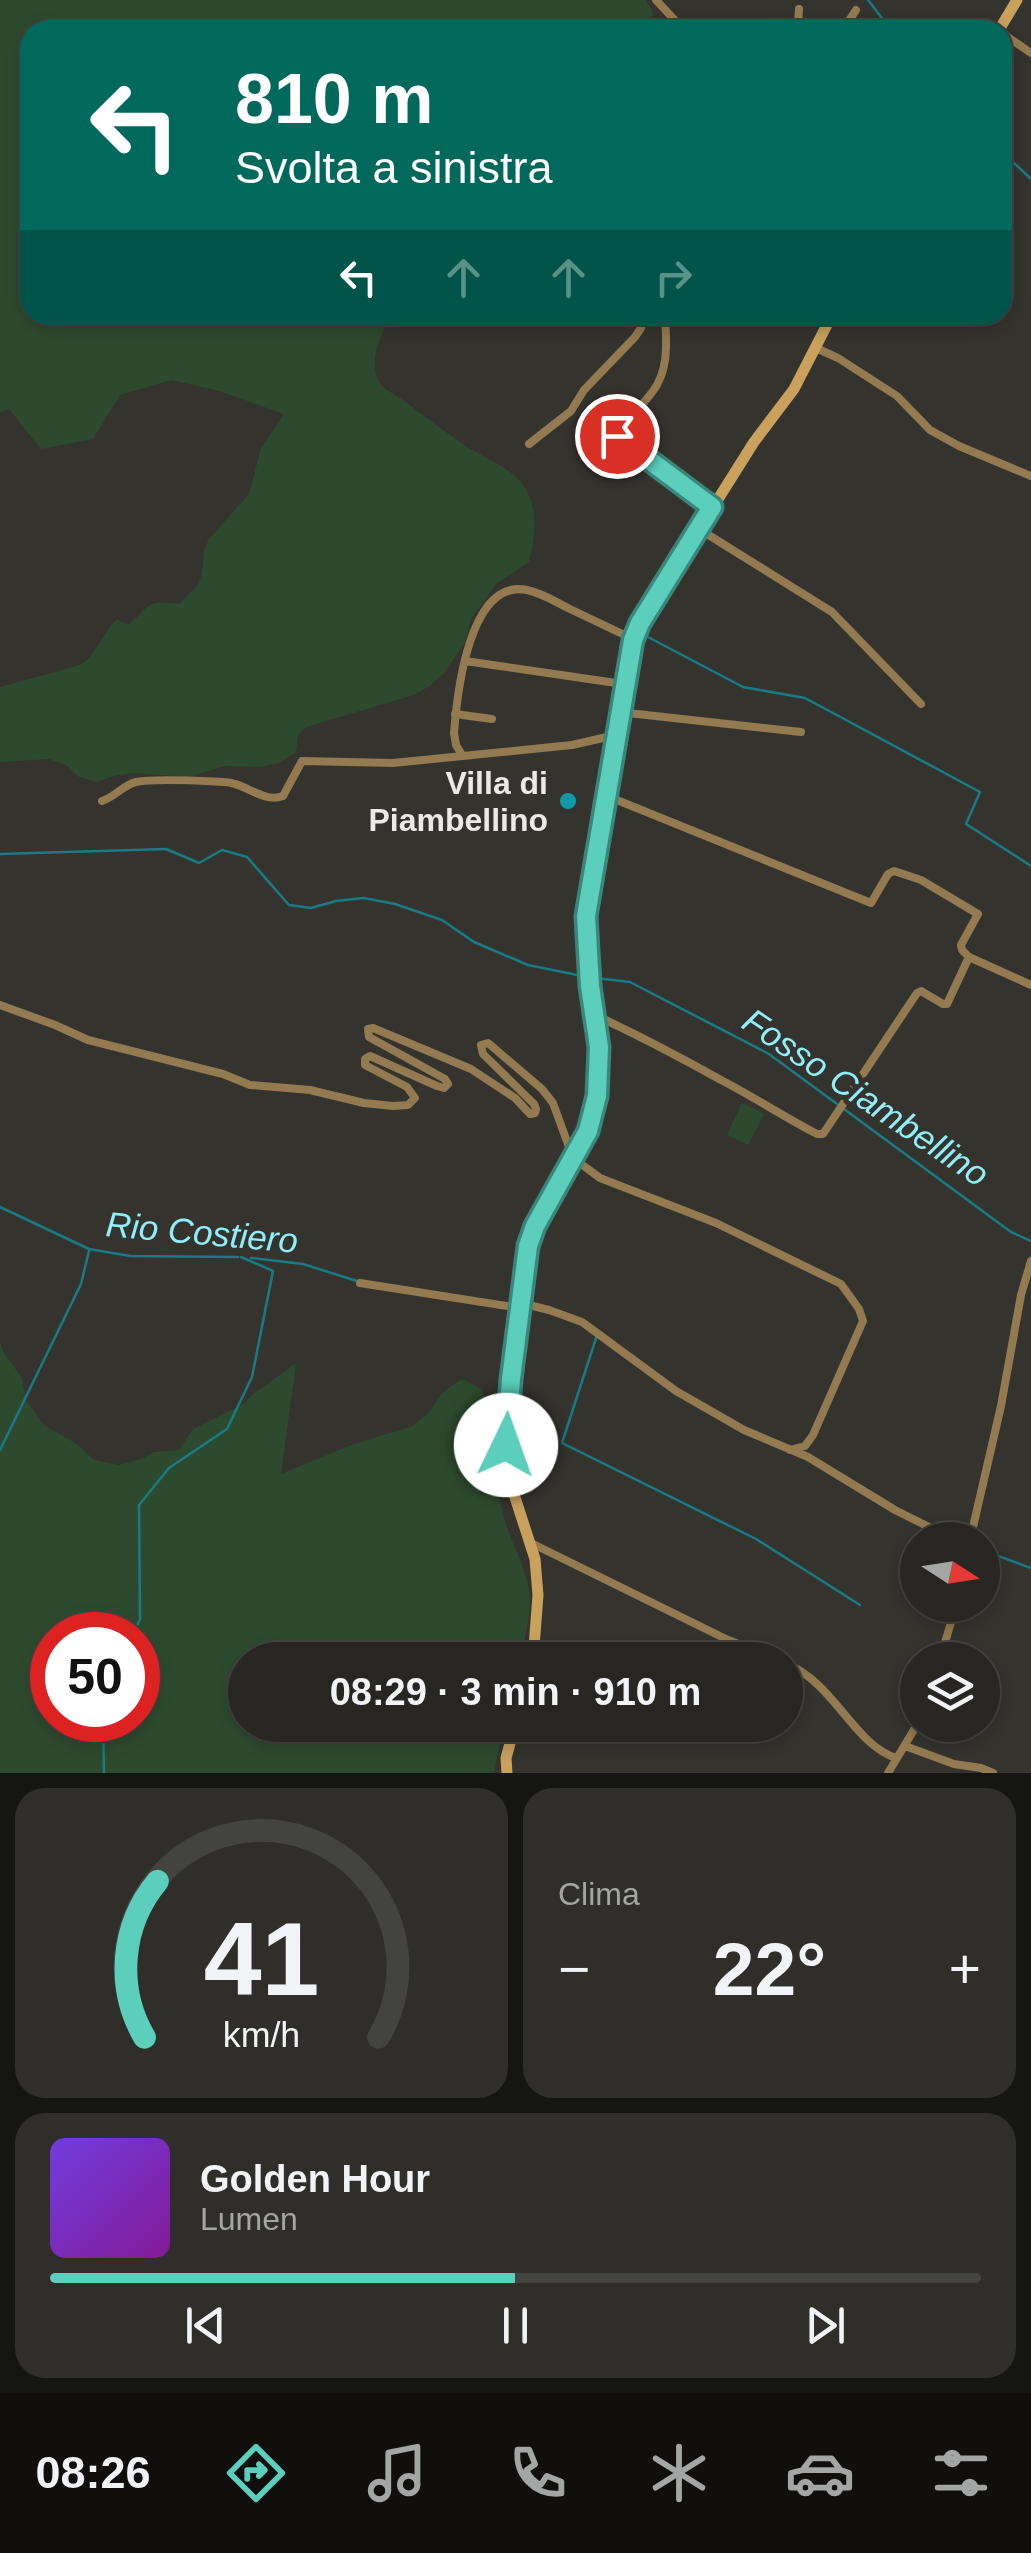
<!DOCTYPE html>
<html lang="it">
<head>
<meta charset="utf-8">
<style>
	body { margin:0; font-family:Arial,sans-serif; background:#2f2e2a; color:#f1f3f6; height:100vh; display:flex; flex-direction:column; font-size:38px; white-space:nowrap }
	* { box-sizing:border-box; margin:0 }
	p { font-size:32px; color:#a4a5a5 }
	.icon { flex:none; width:55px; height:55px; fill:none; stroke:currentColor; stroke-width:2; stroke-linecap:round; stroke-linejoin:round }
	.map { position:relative; height:1773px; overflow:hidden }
	.side { display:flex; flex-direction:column; gap:15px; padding:15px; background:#151513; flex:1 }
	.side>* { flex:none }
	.top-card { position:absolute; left:20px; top:20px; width:992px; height:305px; border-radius:30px; box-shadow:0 5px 15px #0003,0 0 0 2px #434340; background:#00695c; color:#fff; overflow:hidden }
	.needle { width:65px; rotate:102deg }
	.fabs { position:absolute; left:900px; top:1522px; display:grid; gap:20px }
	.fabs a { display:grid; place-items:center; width:100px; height:100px; border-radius:50%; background:#272622; box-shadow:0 5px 15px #0003,0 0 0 2px #434340; font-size:50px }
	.speed { position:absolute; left:30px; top:1612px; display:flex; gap:20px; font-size:50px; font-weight:700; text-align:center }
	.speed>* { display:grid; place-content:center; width:130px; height:130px; border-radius:50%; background:#272622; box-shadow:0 5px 15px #0003,0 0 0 2px #434340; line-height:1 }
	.speed .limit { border:15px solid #d22; background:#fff; color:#111 }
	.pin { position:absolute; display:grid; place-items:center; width:85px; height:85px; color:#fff; margin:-42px; border:5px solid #fff; border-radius:50%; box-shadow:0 2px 10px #0007 }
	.me { position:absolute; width:110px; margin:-55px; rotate:3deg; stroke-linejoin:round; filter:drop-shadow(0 0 8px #0008) }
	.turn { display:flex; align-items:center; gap:35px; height:210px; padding:0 50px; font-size:45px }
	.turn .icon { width:130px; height:130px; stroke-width:2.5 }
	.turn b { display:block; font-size:70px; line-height:85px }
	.lanes { display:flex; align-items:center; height:95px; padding:0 50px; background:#0003; justify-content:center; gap:50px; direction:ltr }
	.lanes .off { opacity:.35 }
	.big { font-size:75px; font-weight:700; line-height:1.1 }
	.side .card { flex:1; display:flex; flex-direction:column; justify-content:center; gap:15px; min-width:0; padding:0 35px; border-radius:30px; background:#2f2e2a }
	.side .dial { align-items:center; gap:0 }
	.dial svg { height:260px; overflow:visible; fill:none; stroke:#434340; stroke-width:7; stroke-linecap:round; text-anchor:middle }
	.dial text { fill:#f1f3f6; stroke:none }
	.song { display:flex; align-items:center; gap:30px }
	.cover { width:120px; height:120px; border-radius:15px; background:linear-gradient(135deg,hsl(260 70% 55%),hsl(290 70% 35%)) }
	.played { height:10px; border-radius:5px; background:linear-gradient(90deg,#5bcebc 50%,#434340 50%) }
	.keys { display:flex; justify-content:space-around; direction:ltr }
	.heat { display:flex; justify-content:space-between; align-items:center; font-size:55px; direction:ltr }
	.side .tiles { flex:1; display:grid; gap:15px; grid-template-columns:1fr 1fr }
	.card:last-child { grid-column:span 2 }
	.trip { position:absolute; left:228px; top:1642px; width:575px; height:100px; border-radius:50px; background:#272622; box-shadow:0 5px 15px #0003,0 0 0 2px #434340; font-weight:700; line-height:100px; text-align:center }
	.dock { display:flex; height:160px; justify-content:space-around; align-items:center; background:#100f0e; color:#a4a5a5 }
	.dock .icon { width:70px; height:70px }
	.dock .on { color:#5bcebc }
	.dock b { font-size:45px; color:#f1f3f6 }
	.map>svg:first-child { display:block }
</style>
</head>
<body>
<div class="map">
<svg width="1031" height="1773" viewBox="0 0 1031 1773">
	<rect width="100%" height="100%" fill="#34332e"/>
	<g fill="#2d4a2e" fill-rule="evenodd">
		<path d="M0,0H646L654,15L635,30H30V315H391C384,330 373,350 375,367C376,388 389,390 403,400C424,416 445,432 467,447C478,454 490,459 501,466C539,488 539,523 529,562L497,583L471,619L465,642L444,673L430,686L414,695L306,727L298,735L296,753L279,763L261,767L225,766L188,777L133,773L114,776L97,782L79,777L66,765L49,759L0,762V687L80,665C99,653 102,633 117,619L128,625C153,604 145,600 179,604L198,585L202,574L204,550L209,539L249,494L261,448L284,414L219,391L171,380L120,395L93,439L41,449L9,409L0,413Z"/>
		<polygon points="742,1103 764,1114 748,1145 727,1135"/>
		<path d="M0,1342L4,1353L22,1378L26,1400L44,1425L77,1444L94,1460L119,1465L141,1459L154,1452L179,1450L193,1429L245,1403L252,1395L296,1363L281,1474L351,1445L413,1426L430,1411L443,1392L462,1379L482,1389C492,1428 493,1470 502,1510C508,1540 529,1568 530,1599C530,1618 524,1641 521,1660H245V1725H504L494,1773H0ZM52,1635H138V1720H52Z"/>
	</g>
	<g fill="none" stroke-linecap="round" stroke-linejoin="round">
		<g stroke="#187b85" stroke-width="2.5">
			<polyline points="868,0 891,30"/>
			<polyline points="1002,157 1013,162 1031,179"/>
			<polyline points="646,636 743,687 805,698 980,792 966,824 1031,866"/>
			<polyline points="0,854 166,849 199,863 222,850 247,857 289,905 311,908 336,901 364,898 395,904 442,920 474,942 528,965 587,977"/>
			<polyline points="595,978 630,982 769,1054 837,1104"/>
			<polyline points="844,1109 1011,1232 1031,1241"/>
			<polyline points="0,1207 89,1249 130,1256 238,1257"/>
			<polyline points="251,1258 303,1264 360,1282"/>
			<polyline points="597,1335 562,1443 756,1539 860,1605"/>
			<polyline points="0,1450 81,1284 89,1251"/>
			<polyline points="982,1550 1031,1568"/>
			<polyline points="133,1635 140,1619 139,1505 169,1468 227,1429 252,1377 273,1271 241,1257"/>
			<polyline points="103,1720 104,1773"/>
		</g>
		<g stroke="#937a50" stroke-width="8">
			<polyline points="656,0 684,30"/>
			<polyline points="799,9 798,23 803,30"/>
			<polyline points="843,30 856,10"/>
			<polyline points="1002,33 1031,53"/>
			<path d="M663,315C667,326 666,336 666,348C665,391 643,400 618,431L617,437L712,507"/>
			<polyline points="816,348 838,358 897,396 930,430 959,446 1031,476"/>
			<polyline points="529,444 571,411 584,390 635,337 641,328 643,315"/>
			<polyline points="699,529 832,612 921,704"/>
			<polyline points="465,661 623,684"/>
			<polyline points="619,712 801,732"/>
			<polyline points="455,714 492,719"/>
			<path d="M462,755L456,745L454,733C457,694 469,578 527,590C542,593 556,602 570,609C591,619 612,629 633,639"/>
			<polyline points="607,796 871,903 888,874 894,871 921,880 978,914 961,945 962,950 969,957 1031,985"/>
			<path d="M102,801C115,797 123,785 136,782C156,778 202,781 224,782C245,782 263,804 283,796L302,761L393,763L572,745L616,735"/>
			<polyline points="0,1005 55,1025 88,1040 223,1074 250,1085 310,1090 364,1103 393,1106 408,1105 415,1098 407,1087 365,1065 365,1059 370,1056 437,1086 444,1088 448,1084 445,1079 369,1037 368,1029 373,1028 471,1069 515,1098 530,1114 535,1113 536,1109 534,1104 483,1054 481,1045 488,1043 542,1089 553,1103 573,1158 600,1178 716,1223 841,1284 859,1309 863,1321 813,1435 805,1446 790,1450"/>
			<path d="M595,1015C638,1035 680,1057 721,1080C754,1097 784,1117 817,1134H823L917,993L921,991L943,1004H947L969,957"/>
			<polyline points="360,1283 520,1308"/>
			<polyline points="521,1303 549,1310 582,1322 676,1391 744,1430 808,1457 895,1510 955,1540"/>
			<polyline points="970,1540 1001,1406 1021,1295 1031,1261"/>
			<polyline points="531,1543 726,1639 778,1660"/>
			<polyline points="940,1660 956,1605"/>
			<path d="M785,1663C835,1683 853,1744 896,1758"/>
			<polyline points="905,1746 954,1764 981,1768 993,1773"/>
			<polyline points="888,1773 918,1723"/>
		</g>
		<g stroke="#c9a15d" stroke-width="11">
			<polyline points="999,30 1017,0"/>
			<polyline points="533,1660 538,1595 535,1559 512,1488 507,1445 511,1379 528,1246 535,1226 588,1131 597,1095 599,1047 591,986 586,916 633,639 640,623 754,442 794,389 832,315"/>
			<polyline points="507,1773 506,1758 515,1725"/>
		</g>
	</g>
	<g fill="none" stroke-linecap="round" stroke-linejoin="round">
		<defs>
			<polyline id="route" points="506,1445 511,1379 528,1246 535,1226 588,1131 597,1096 599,1047 590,986 586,916 633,640 640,623 712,507 617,436"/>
		</defs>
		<use href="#route" stroke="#3b867a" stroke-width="25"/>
		<use href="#route" stroke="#5bcebc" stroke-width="18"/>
	</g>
	<circle fill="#0f9aa8" stroke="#34332e" stroke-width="4" cx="568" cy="801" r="10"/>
	<g text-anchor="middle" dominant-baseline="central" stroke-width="10" stroke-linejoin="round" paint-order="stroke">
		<g font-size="32" font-weight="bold" fill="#ebeae7" stroke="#34332e" text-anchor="end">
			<text x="548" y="783">Villa di<tspan x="548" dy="37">Piambellino</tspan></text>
		</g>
		<g font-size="35" font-style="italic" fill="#8feffa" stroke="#34332e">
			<text transform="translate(866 1097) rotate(34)">Fosso Ciambellino</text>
			<text transform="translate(202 1232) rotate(5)">Rio Costiero</text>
		</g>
	</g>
</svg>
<div class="fabs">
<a><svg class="needle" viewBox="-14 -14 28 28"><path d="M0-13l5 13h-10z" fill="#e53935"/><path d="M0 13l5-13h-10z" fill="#a4a5a5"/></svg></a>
<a><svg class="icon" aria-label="layers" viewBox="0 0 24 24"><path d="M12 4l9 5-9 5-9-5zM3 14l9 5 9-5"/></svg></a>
</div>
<div class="speed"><div class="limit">50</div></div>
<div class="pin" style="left:617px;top:436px;background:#d93025"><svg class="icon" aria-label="arrive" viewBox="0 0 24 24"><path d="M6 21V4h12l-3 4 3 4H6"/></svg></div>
<svg class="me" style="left:506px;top:1445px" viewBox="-20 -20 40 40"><circle r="19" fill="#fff"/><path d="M0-13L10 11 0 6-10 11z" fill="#5bcebc"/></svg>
<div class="trip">08:29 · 3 min · 910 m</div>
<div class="top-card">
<div class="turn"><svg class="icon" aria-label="left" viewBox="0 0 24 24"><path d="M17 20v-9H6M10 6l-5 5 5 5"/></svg><div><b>810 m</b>Svolta a sinistra</div></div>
<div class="lanes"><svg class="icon" aria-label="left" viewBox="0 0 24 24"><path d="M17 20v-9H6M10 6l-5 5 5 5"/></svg><svg class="icon off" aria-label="ahead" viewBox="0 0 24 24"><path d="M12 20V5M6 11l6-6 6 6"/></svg><svg class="icon off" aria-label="ahead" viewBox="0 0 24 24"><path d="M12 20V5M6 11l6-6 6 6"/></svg><svg class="icon off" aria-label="right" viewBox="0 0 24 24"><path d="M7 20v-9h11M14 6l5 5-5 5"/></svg></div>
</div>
</div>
<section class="side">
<div class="tiles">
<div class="card dial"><svg viewBox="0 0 100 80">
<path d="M14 69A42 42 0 1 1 86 69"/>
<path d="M14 69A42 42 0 0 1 18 21" stroke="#5bcebc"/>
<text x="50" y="56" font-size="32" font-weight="700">41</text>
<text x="50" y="72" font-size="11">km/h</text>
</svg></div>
<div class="card"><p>Clima</p>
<div class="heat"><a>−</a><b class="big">22°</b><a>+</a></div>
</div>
<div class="card">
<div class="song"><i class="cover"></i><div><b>Golden Hour</b><p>Lumen</p></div></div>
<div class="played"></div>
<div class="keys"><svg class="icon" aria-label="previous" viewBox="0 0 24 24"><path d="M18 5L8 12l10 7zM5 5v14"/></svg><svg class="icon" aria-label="pause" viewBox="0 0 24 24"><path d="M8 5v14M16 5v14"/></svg><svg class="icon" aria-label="next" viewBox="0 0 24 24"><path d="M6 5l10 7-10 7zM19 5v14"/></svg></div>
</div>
</div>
</section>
<nav class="dock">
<b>08:26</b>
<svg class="icon on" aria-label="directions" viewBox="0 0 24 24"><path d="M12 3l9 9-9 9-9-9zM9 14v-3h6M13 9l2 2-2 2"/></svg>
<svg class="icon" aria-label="music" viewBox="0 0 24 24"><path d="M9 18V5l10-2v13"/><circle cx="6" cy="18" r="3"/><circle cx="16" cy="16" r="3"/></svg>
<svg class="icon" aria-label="phone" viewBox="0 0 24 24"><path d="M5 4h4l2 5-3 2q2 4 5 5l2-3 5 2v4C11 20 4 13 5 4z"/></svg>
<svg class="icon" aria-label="climate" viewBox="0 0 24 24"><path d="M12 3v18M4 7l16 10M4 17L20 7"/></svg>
<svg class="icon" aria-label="car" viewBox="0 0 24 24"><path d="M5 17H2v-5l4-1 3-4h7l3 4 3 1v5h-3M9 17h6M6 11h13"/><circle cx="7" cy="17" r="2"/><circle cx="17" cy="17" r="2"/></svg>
<svg class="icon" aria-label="filters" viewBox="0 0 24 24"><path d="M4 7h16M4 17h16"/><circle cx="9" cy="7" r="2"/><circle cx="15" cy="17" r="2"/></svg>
</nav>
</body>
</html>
